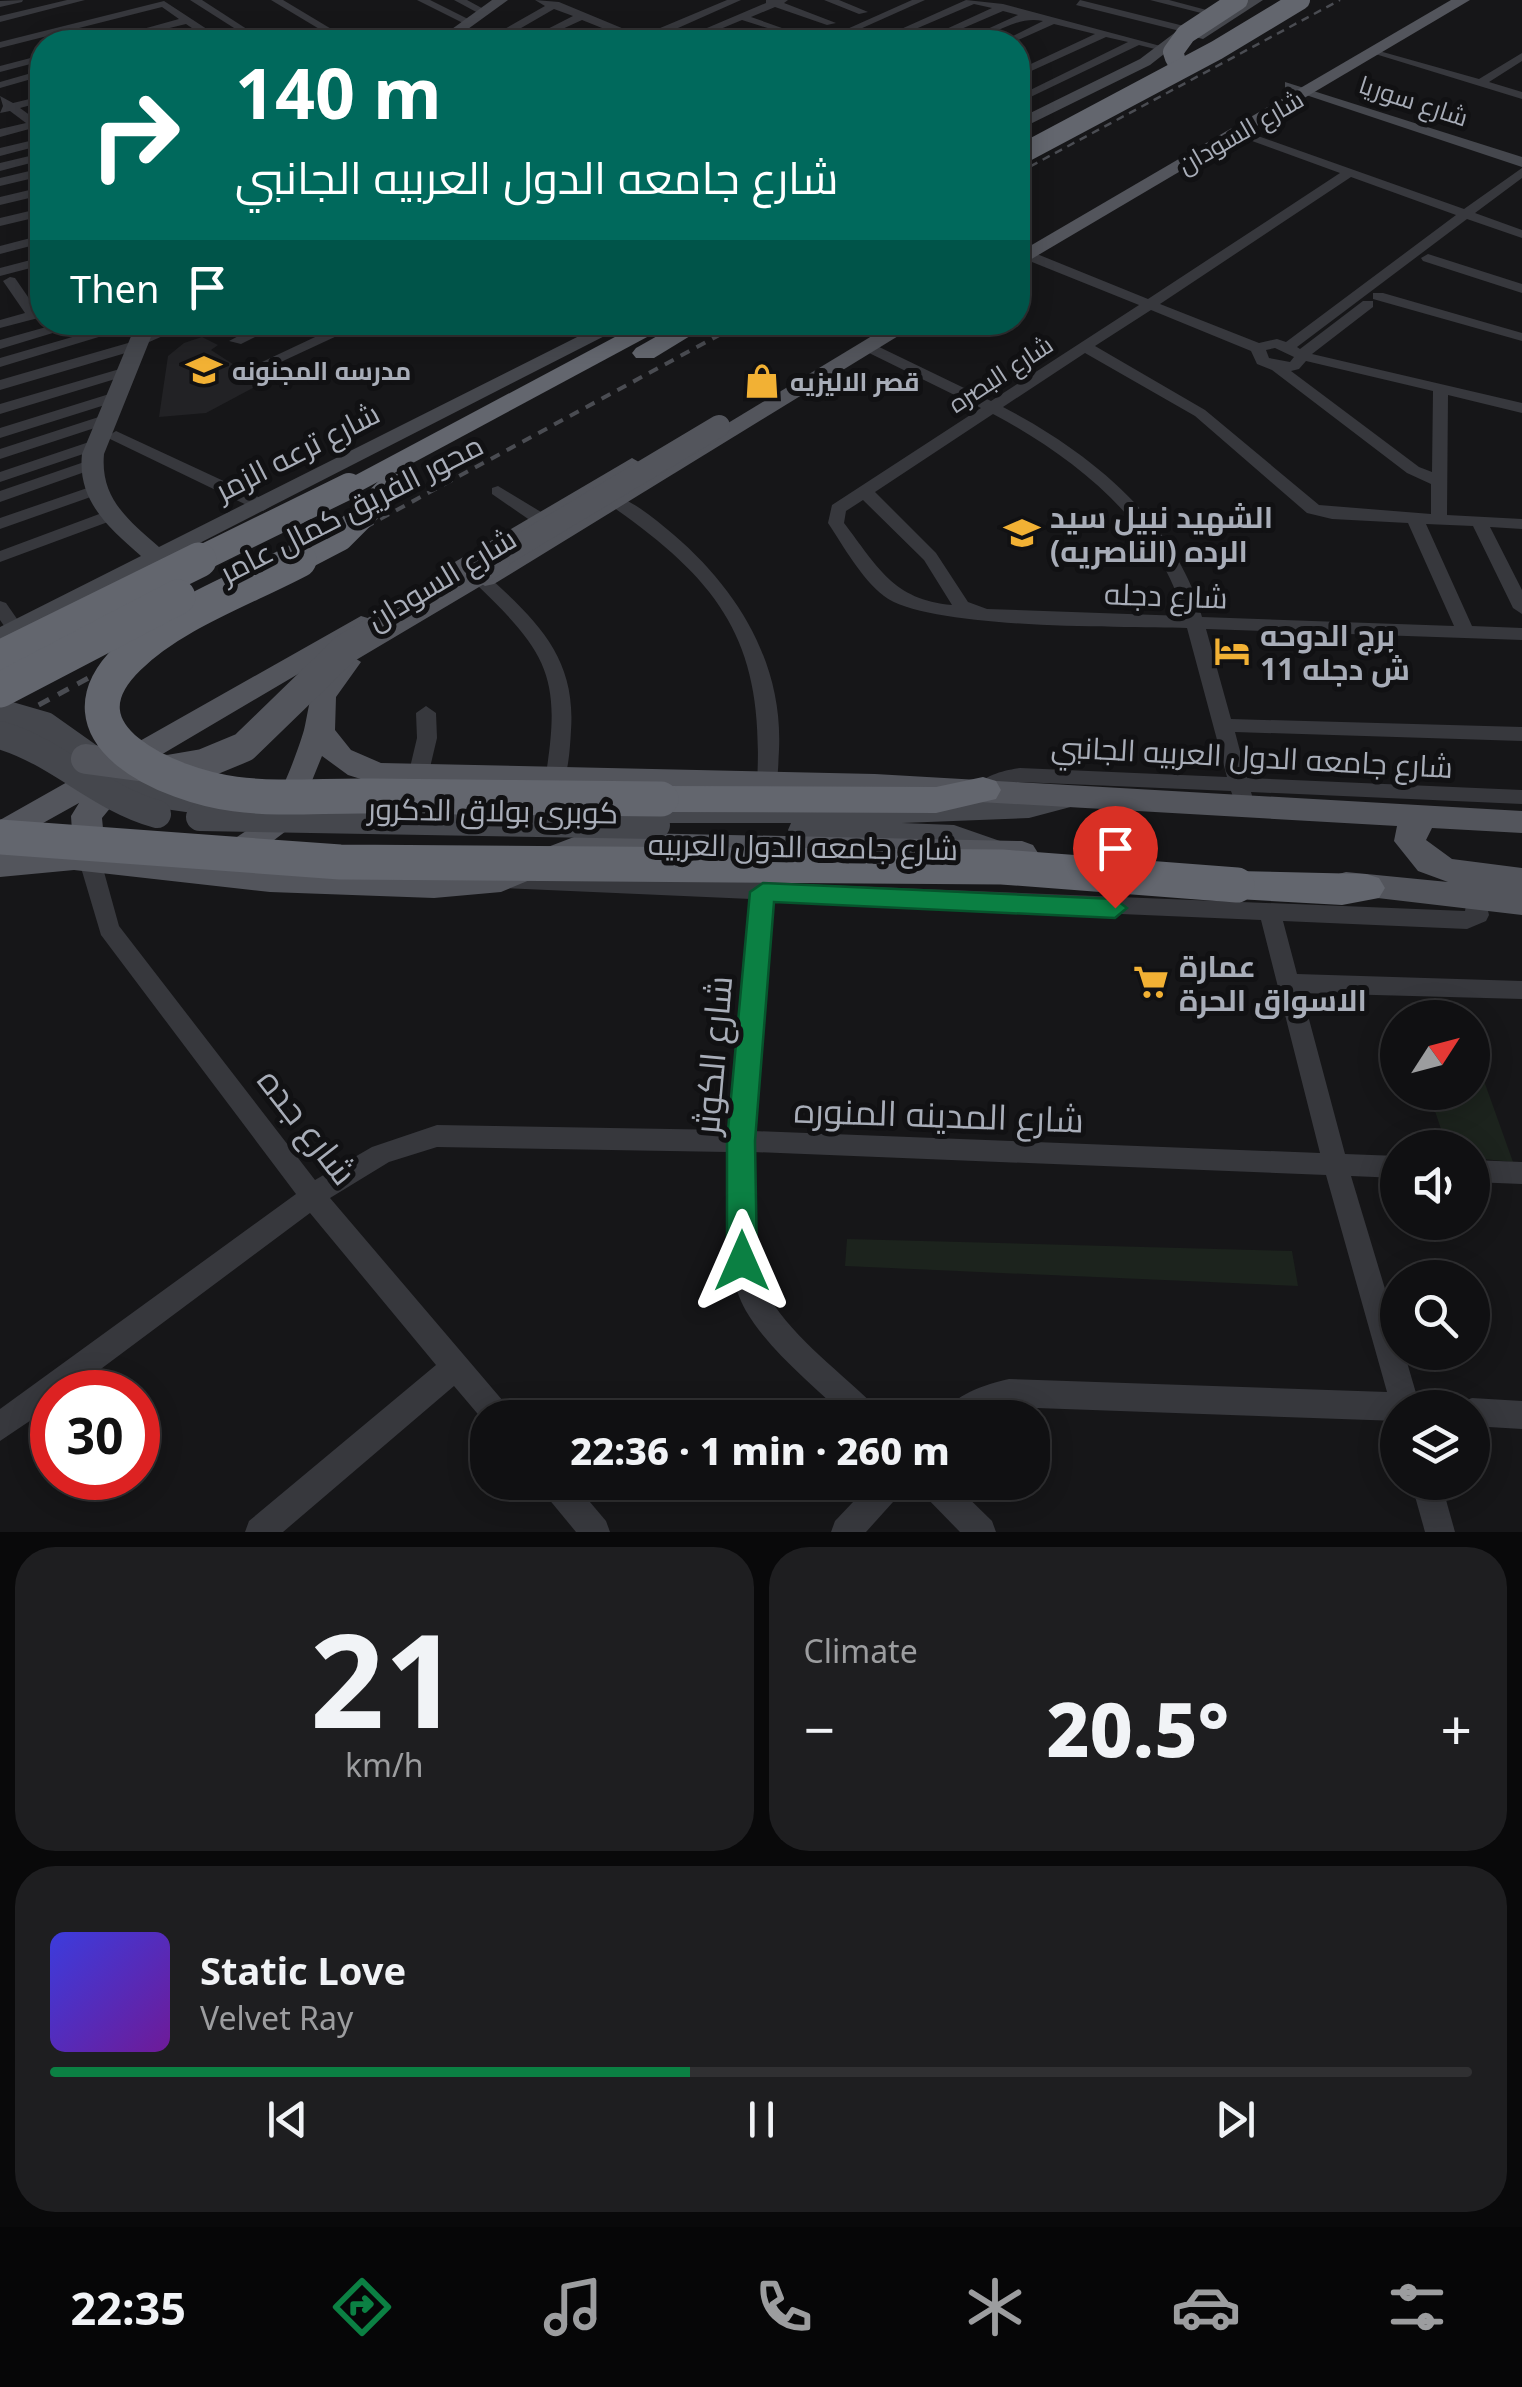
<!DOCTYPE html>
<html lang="en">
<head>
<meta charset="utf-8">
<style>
	body { margin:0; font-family:"Noto Sans",Cairo,sans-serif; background:#1e1e20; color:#f1f3f6; height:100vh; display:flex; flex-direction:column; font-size:38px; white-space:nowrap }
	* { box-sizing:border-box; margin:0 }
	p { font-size:32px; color:#9c9d9f }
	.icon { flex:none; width:55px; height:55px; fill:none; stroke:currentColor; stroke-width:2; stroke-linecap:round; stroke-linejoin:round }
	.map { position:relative; height:1532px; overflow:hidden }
	.panel { display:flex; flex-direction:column; gap:15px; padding:15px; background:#09090a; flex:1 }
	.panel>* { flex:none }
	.top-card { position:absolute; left:30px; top:30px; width:1000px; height:305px; border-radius:40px; box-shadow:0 5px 25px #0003,0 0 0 2px #303032; background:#00695c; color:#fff; overflow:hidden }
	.needle { width:65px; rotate:54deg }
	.buttons { position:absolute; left:1380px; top:1000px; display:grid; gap:20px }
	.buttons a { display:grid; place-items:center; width:110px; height:110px; border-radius:50%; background:#101012; box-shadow:0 5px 25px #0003,0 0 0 2px #303032; font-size:50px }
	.speed { position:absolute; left:30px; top:1370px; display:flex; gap:20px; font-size:50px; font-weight:700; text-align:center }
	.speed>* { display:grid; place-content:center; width:130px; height:130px; border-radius:50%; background:#101012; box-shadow:0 5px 25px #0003,0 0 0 2px #303032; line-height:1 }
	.speed .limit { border:15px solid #d22; background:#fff; color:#111 }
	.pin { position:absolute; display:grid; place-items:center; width:85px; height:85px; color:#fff; margin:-102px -42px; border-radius:50% 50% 50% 0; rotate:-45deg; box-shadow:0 0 10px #0007 }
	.pin .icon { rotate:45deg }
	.me { position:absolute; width:110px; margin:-55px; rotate:0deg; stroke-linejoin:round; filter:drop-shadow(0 0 8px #0008) }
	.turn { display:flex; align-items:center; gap:35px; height:210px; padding:0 40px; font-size:45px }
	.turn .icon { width:130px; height:130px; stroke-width:2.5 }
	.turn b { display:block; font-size:70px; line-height:85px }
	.then { display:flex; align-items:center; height:95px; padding:0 40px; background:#0003; gap:20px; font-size:38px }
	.big { font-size:75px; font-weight:800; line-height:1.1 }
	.panel .widget { flex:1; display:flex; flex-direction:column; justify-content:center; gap:15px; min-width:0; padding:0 35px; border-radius:40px; background:#1e1e20 }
	.panel .dial { align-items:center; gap:0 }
	.dial b { font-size:130px; line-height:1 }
	.song { display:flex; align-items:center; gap:30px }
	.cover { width:120px; height:120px; border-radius:15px; background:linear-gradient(135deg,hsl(240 70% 55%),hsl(280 70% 35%)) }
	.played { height:10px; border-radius:5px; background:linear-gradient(90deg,#0b8043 45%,#303032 45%) }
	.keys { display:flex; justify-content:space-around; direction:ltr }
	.heat { display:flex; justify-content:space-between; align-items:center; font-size:55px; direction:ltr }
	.panel .tiles { flex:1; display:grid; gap:15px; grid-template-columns:1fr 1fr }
	.widget:last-child { grid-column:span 2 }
	.trip { position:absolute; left:470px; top:1400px; width:580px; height:100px; border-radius:40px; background:#101012; box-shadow:0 5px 25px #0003,0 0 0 2px #303032; font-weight:800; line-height:100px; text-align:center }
	.tabs { display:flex; height:160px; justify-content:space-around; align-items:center; background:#060607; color:#9c9d9f }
	.tabs .icon { width:70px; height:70px }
	.tabs .current { color:#0b8043 }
	.tabs b { font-size:45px; color:#f1f3f6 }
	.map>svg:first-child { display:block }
</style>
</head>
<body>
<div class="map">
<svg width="1522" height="1532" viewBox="0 0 1522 1532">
	<rect width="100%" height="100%" fill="#161618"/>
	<polygon fill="#222225" points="202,337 218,345 211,350 262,383 206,413 159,417 168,356 184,343"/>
	<g fill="#1c231d">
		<polygon points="1473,1050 1513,1162 1473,1158 1472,1148 1447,1147 1429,1093 1472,1092"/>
		<polygon points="847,1239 1292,1251 1298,1286 845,1266"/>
	</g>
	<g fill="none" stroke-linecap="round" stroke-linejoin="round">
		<g fill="#37383d" fill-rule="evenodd">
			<polygon points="23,0 22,2 0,7 0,1"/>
			<polygon points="67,0 85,0 0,22 0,16"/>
			<polygon points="190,0 202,0 267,42 256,42"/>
			<polygon points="271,0 283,0 353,42 341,42"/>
			<polygon points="417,0 430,0 474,22 465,24"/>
			<polygon points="454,0 467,0 489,12 480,14"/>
			<polygon points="535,0 559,2 641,36 727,0 741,0 651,40 652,42 637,42 611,31 587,42 575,42 602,28 582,20 534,42 522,42 573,16 554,9 509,35 501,35 501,31 545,6"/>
			<polygon points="766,0 788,0 784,3 836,23 827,25 775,7 751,17 799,34 799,38 742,20 718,30 748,42 734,42 709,34 687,42 674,42 766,3"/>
			<polygon points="824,0 839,0 868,12 859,14"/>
			<polygon points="912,0 925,0 831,42 818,42"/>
			<path d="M966,0L1003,4L1168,48L1163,51L1139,45L1018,103V96L1128,42L1106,37L1018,77V70L1095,34L1054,24L1014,42H1001L1043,21C1014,14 989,42 959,42L1018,15L1003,11L931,42H918L992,8L974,4L885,42H872Z"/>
			<polygon points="1080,0 1192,28 1193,30 1188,33 1076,5"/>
			<polygon points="1150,0 1169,0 1214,12 1209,15"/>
			<polygon points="164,1 219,37 219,41 211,41 186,24 112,42 96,42 179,19 162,7 0,48 0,42"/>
			<polygon points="465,32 496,40 497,42 482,42 461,37 460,35"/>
			<polygon points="1372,49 1479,79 1522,53 1522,61 1489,82 1522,92 1522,99 1372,53"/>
			<polygon points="42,55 42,61 0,72 0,66"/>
			<polygon points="42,70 42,76 0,88 0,82"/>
			<polygon points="0,96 13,103 42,96 42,102 20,108 42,124 42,132 33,128 0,137 0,129 26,123 10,111 0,113 3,106"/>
			<path d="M1233,130H1241L1464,209L1522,168V178L1475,213L1522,230V238L1467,219L1297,347L1300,349L1363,301H1373V307L1312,354L1522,403V413L1448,395L1447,515L1522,519V529L1490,527L1522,590V614L1513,608L1473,526L1426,524L1472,626L1522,628V640L1206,629L1231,719L1522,727V741L1235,732L1247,778L1522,790V804L1251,792L1255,806L1245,813L1238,811L1231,791L1020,782L1008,784L983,797L976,795L973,790C984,775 1002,771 1020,768L1227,777L1187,628C1124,626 928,630 884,596C861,578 844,547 828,523L832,505L981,408L863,350V344H873L991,401L1139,305L1022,258V252H1032L1148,299L1340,173L1233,134ZM1351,177L1456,215L1286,342L1277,339L1259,343L1160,304ZM1151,310L1251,351L1257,364L1272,370L1407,473L1431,484V514L1319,505L1205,410L1095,346ZM1275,348L1294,357L1290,362L1269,358L1266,350ZM1085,353L1195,416L1307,513L1332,519L1408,523L1454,626L1202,617C1176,521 1088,451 1003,407ZM1306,361L1433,391L1432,472L1419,467L1291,371L1299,369ZM993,414C1074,457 1159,524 1184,616L987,609L968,602L936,553L875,492ZM863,500L924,560L952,605C893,600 877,566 844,523L846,511Z"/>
			<polygon points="42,138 42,145 0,156 0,148"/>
			<polygon points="42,153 42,160 0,171 0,163"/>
			<polygon points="42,168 42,176 0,186 0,178"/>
			<polygon points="42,187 42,195 0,205 0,197"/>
			<polygon points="42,208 42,216 0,226 0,218"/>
			<polygon points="42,235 42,243 0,254 0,246"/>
			<polygon points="1428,254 1522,284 1522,293 1423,261 1421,258"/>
			<polygon points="42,257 42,265 0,276 0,268"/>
			<polygon points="10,277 15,278 37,310 42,309 42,317 0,328 0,320 25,313 3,281"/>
			<polygon points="1373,293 1383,293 1522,333 1522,341 1373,299"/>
			<polygon points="64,322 89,322 0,349 0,340"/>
			<polygon points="124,322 148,322 0,367 0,358"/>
			<polygon points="173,322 194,322 147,343 146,347 0,390 0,380 135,341 137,337"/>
			<polygon points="265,322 285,322 241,344 229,341"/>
			<polygon points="347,322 367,322 255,374 250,375 243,371"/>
			<polygon points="130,366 135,367 135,373 0,414 0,404"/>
			<polygon points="119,391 127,396 124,399 0,438 0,428"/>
			<polygon points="108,414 113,416 113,422 0,459 0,449"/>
			<polygon points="116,431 269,502 271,506 263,511 257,510 110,439 108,436"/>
			<polygon points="98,439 104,441 104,447 0,482 0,472"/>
			<polygon points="90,460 96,462 96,468 0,502 0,491"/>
			<polygon points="96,485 102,487 102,493 0,529 0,518"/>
			<polygon points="498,486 546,515 546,523 534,523 492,494 492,488"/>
			<path d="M616,496C637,503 657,521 674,535C738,590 783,663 779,750C778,763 779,777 774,788L767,790L757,783C765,643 722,583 610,505V497Z"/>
			<polygon points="110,510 116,511 116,519 0,562 0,551"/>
			<path d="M482,575L488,576C538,622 576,658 571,730C570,748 569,769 562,785H548L545,780C562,678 549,654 476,584L473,580Z"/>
			<polygon points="0,601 6,603 24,629 21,633 9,633 0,620"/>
			<polygon points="426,706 436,713 437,738 428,776 418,783 408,776 417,738 416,713"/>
			<path d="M90,853L98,855L101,861L119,926L315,1180L372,1147L437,1125L729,1130L751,899L504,888L496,886L493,880L496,874L504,872L1465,911L1468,893H1484L1489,915L1486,921L1467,929L1283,921L1297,974L1522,981V999L1302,993L1345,1154L1398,1156V1178L1351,1176L1398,1332V1352H1404L1416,1393L1427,1397L1431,1407L1398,1408V1421L1009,1407L983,1418H942C951,1395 986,1384 1009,1379L1387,1392L1326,1175L753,1152C752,1193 748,1263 769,1297C795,1340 842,1373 877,1408L881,1418H846C813,1384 770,1352 746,1311C721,1266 726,1202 728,1152L437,1147L389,1162L330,1198L509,1408L513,1418H488V1426L454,1386L283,1532H245L249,1521L436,1365L310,1213L70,1392H52V1406L0,1441V1409L296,1194L101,935L79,861L82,855ZM773,899L1261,920L1320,1153L754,1131Z"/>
			<polygon points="1472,1160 1522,1162 1522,1184 1472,1182"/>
			<polygon points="1472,1398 1522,1401 1522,1429 1472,1426 1472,1408 1460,1408 1462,1402"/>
			<polygon points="539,1482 573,1482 606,1521 610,1532 576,1532 543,1492"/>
			<polygon points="872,1482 906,1482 902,1492 866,1532 831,1532 835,1521"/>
			<polygon points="917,1482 952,1482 992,1521 996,1532 960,1532 921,1492"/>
			<polygon points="1411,1482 1441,1482 1455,1532 1425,1532"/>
		</g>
		<g fill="#45474d" fill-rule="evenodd">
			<polygon points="492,0 508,0 450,42 434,42"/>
			<polygon points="1246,0 1263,0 1203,39 1191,36"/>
			<polygon points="1189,22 1201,25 1150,65 1018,130 1018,119 1140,59"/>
			<polygon points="1285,82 1522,157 1522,167 1285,88"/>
			<path d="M137,322H157L104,454C100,498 128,520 159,547L607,322H632L0,645V627L141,556C109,528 77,501 82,454Z"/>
			<polygon points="1068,788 1078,791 1082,798 1078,805 1029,818 902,823 954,825 1000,841 1004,849 1000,857 990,860 952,847 802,841 792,837 788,830 791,823 658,823 648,820 644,813 648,806 658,803 965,803 1029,798"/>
		</g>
		<g fill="#53555c" fill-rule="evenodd">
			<polygon points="1451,0 1470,0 1018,267 1018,253"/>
			<polygon points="895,322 921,322 494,584 485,586 472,578"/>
			<polygon points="632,458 644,465 641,470 470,572 461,574 448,566"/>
			<path d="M361,616L371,619L375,625L371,631L132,772L130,784L102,818L105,849L209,862L213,853C230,840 257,827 270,810C281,796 299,748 304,730C311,702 311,663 347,653L361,662L336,697L335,730L351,750L381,763L875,774L1522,811V833L1432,828L1426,840L1452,859L1522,868V915L1335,893L1330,884L1335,875L1346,872L1448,882L1418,871L1394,841L1397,826L875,796L380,785L348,775L322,756L294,825L241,865L368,872L485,871L587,832L1022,841L1033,845L1038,853L1033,861L1022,865L588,856L501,892L434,898L270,892L74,870L0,877V853L73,846L71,816L79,803L0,847V820Z"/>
		</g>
		<g fill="#63666e" fill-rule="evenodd">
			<polygon points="643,322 675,322 359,492 349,495 335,486"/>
			<polygon points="682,322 713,322 654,358 636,358 632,353 636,348"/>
			<polygon points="983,777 996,781 1001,790 996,799 936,813 661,812 648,808 643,799 648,790 661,786 936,787"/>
			<polygon points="1237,871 1366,874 1379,878 1385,888 1379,898 1342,905 1237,899 1224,895 1218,885 1224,875"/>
		</g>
		<polyline stroke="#4a4c52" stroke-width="2.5" stroke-dasharray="8 6" stroke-linecap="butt" points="1018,173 1340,0"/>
		<polyline stroke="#4a4c52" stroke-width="4" stroke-dasharray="10 8" stroke-linecap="butt" points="301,562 743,322"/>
		<polyline stroke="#4a4c52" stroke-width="5" stroke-dasharray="12 10" stroke-linecap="butt" points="0,726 306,560"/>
		<g stroke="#45474d" stroke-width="28">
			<polyline points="0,713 45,726 137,791 221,803"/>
			<path d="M0,735C58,752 99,798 157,814"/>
			<polyline points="200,817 656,825"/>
		</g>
		<polyline stroke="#53555c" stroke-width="22" points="491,562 719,426"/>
		<polyline stroke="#53555c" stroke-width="30" points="86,759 168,770 203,764 244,747 345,649 495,560"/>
		<g stroke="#63666e" stroke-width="20">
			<polyline points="1175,58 1173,52 1186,34 1238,0"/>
			<polyline points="1018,156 1217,50 1300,0"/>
		</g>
		<g stroke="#63666e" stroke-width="26">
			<polyline points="194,562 349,486"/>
			<polyline points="294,562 340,538 392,486"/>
		</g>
		<g stroke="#63666e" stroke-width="35">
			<path d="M299,560C244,589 172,614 128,658C49,735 171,786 235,794C279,800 327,795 372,796C468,797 565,798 661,799"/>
			<polyline points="0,658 199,560"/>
			<polyline points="0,690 178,597"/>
			<polyline points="0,837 340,862 1002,867 1237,885"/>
		</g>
	</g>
	<polygon fill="#0b8043" stroke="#07532c" stroke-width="2.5" points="763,883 1115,899 1127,908 1115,918 774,902 755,1141 757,1261 753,1271 742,1275 731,1271 727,1261 727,1141 750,892"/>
	<defs>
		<symbol id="school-bare" viewBox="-9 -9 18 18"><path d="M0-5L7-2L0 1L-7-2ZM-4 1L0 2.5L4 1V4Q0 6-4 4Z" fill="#f2b134" stroke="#111113" stroke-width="2.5" paint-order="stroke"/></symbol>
		<symbol id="shop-bare" viewBox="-9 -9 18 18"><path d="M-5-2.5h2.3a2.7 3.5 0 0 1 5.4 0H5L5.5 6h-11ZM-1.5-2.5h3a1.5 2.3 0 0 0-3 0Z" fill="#f2b134" stroke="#111113" stroke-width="2.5" paint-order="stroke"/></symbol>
		<symbol id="hotel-bare" viewBox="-9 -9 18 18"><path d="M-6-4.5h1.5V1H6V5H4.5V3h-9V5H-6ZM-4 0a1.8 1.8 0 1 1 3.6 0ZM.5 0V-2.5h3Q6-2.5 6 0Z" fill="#f2b134" stroke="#111113" stroke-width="2.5" paint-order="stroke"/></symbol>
		<symbol id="supermarket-bare" viewBox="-9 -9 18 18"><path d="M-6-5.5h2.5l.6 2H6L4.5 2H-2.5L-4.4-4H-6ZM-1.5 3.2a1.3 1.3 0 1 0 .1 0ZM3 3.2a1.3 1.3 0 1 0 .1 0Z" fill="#f2b134" stroke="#111113" stroke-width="2.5" paint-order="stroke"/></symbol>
	</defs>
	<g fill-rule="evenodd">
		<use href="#school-bare" x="179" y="345" width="50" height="50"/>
		<use href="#shop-bare" x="737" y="356" width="50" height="50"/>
		<use href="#school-bare" x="997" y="508" width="50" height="50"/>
		<use href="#hotel-bare" x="1207" y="626" width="50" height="50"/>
		<use href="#supermarket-bare" x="1126" y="957" width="50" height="50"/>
	</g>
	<g text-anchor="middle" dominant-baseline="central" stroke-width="10" stroke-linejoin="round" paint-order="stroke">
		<g font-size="25" fill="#a8adb8" stroke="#111113">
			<text transform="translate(1414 100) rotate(18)">شارع سوريا</text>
			<text transform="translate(1240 131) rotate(-30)">شارع السودان</text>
			<text transform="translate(1000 373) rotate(-33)">شارع البصره</text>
		</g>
		<g font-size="25" font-weight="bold" fill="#a8adb8" stroke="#111113" text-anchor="start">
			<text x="232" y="370">مدرسه المجنونه</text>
			<text x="790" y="381">قصر الاليزيه</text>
		</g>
		<g font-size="30" fill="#a8adb8" stroke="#111113">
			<text transform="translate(297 451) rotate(-27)">شارع ترعه الزمر</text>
			<text transform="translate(351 508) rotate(-27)">محور الفريق كمال عامر</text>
			<text transform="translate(441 578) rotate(-31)">شارع السودان</text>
			<text transform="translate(1166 595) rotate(2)">شارع دجله</text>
			<text transform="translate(1252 756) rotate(3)">شارع جامعه الدول العربيه الجانبي</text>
			<text transform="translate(493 810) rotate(1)">كوبرى بولاق الدكرور</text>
			<text transform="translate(803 846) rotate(1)">شارع جامعه الدول العربيه</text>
		</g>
		<g font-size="30" font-weight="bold" fill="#a8adb8" stroke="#111113" text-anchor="start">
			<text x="1050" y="516">الشهيد نبيل سيد<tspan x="1050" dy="34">الرده (الناصريه)</tspan></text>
			<text x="1260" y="634">برج الدوحه<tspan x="1260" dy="34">11 ش دجله</tspan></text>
			<text x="1179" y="965">عمارة<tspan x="1179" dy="34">الاسواق الحرة</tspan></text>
		</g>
		<g font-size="35" fill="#a8adb8" stroke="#111113">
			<text transform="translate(712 1055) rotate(-85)">شارع الكوثر</text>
			<text transform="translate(939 1114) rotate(2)">شارع المدينه المنوره</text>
			<text transform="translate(308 1126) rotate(52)">شارع جده</text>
		</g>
	</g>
</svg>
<div class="buttons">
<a><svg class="needle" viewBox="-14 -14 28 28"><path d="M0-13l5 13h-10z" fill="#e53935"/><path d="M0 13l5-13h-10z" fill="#9c9d9f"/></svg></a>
<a><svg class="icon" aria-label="sound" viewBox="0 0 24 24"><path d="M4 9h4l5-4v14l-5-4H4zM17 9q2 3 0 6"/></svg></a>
<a><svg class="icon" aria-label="search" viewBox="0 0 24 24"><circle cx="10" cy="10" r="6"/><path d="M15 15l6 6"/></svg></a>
<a><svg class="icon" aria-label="layers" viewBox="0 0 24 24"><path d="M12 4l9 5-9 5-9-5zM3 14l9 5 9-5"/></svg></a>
</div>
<div class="speed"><div class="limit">30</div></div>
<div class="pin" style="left:1115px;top:908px;background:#d93025"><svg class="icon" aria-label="arrive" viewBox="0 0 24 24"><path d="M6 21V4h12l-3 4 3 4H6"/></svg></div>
<svg class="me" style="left:742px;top:1261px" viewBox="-20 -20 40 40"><path d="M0-17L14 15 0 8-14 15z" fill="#0b8043" stroke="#fff" stroke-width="4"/></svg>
<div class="trip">22:36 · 1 min · 260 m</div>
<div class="top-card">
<div class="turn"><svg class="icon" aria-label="right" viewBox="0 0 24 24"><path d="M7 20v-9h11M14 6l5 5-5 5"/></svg><div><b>140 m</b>شارع جامعه الدول العربيه الجانبي</div></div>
<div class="then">Then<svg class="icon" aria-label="arrive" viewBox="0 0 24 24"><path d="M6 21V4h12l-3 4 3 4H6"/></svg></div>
</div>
</div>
<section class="panel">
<div class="tiles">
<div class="widget dial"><b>21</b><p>km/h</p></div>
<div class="widget"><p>Climate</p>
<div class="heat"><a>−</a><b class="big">20.5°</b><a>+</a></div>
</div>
<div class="widget">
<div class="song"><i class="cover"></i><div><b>Static Love</b><p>Velvet Ray</p></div></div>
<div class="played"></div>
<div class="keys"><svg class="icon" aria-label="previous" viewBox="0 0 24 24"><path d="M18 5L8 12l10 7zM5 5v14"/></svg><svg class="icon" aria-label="pause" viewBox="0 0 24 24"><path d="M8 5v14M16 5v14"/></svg><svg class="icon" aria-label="next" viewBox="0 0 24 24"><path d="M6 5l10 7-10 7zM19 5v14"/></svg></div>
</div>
</div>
</section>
<nav class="tabs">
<b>22:35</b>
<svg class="icon current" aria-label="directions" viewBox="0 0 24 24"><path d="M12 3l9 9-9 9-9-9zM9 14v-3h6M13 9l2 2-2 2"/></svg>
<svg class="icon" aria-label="music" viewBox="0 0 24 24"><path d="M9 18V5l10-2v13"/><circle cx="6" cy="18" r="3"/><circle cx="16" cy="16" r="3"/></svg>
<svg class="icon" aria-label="phone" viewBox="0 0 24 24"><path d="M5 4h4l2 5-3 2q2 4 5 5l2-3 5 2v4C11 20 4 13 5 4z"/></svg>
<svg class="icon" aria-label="climate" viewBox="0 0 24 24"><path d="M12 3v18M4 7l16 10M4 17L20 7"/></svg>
<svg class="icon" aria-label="car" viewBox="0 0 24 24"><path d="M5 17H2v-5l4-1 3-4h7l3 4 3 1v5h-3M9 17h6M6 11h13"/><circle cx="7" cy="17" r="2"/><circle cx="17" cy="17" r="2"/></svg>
<svg class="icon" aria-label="filters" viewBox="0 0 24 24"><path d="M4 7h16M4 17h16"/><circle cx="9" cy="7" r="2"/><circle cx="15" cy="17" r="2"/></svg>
</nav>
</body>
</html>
